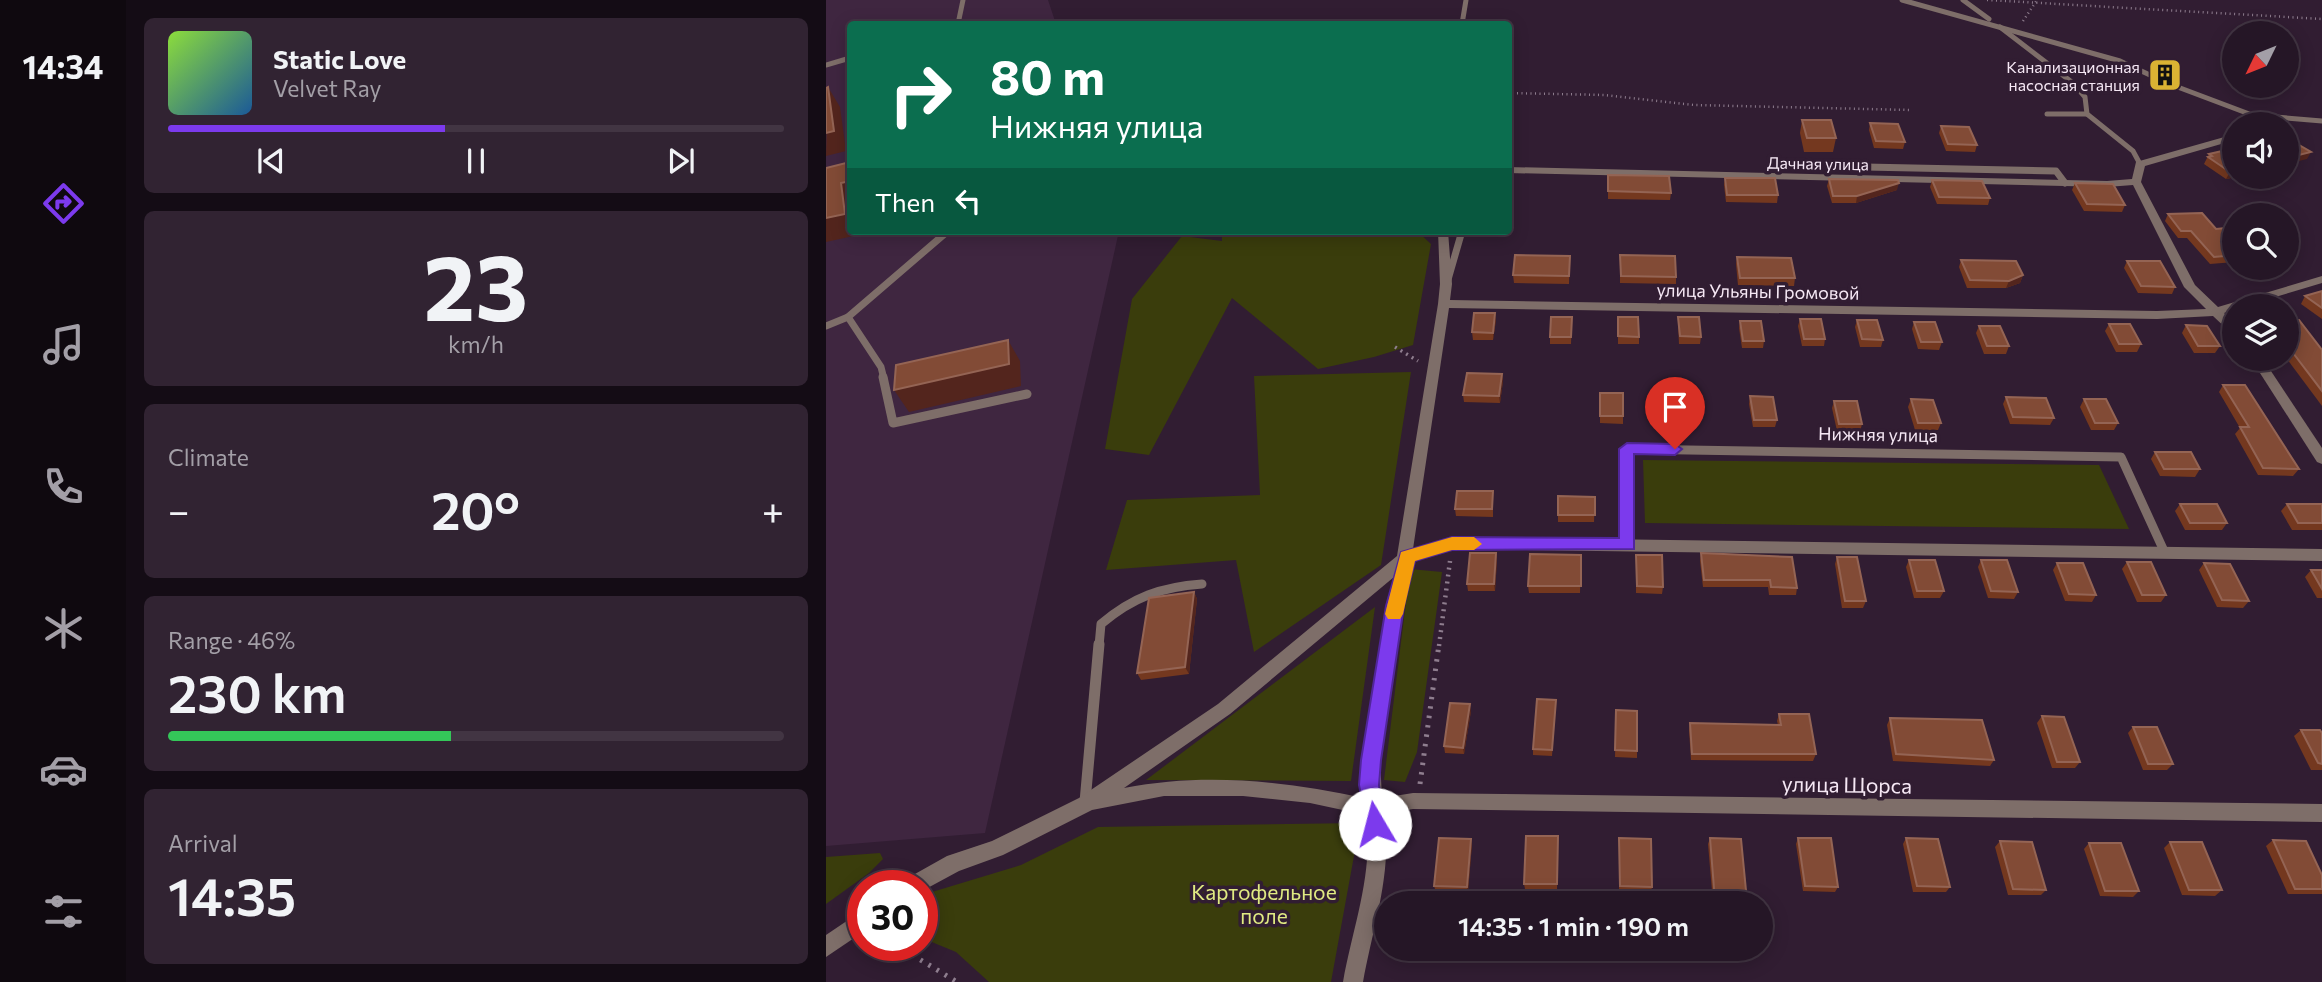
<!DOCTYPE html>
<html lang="en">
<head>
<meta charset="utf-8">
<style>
	body { margin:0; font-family:Commissioner,sans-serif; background:#312332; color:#f1f3f6; height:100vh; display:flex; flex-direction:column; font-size:26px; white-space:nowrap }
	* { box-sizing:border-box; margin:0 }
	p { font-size:23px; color:#a39fa7 }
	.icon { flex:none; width:38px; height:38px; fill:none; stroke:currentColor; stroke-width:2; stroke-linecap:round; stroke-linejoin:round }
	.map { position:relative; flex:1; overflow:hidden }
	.drawer { display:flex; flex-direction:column; gap:18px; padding:18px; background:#140c15; width:700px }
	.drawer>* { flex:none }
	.top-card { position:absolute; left:21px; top:21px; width:665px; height:214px; border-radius:7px; box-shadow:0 4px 18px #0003,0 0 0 2px #423543; background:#0b6e4f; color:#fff; overflow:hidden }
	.needle { width:46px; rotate:227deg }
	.controls { position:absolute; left:1396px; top:21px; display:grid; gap:14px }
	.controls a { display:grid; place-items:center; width:77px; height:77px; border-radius:50%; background:#251626; box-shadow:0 4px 18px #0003,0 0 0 2px #423543; font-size:35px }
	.speed { position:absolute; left:21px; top:870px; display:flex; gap:14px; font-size:35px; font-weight:700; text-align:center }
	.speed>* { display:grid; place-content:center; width:91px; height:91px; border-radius:50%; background:#251626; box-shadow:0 4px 18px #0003,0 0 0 2px #423543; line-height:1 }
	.speed .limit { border:10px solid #d22; background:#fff; color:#111 }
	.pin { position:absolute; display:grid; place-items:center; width:60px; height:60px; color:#fff; margin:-72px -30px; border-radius:50% 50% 50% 0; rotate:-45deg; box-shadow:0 0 7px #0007 }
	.pin .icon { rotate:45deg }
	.me { position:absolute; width:77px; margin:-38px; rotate:352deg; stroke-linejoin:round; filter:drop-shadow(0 0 5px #0008) }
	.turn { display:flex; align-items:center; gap:24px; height:147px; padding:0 28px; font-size:32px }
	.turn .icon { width:91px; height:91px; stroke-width:2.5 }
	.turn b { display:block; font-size:49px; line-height:60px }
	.then { display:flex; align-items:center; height:66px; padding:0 28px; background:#0003; gap:14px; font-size:26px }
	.big { font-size:52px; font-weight:600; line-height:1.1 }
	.drawer .widget { flex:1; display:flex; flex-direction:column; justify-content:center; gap:10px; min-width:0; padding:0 24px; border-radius:10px; background:#312332 }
	.drawer .dial { align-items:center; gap:0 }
	.dial b { font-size:91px; line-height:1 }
	.song { display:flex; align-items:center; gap:21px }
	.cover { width:84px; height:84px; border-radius:10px; background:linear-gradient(135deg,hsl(90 70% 55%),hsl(210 70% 35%)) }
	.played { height:7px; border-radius:4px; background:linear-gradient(90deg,#7c3aed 45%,#423543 45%) }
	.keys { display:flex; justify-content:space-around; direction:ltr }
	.heat { display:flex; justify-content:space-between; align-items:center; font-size:38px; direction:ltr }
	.charge { height:10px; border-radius:5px; background:linear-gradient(90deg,#34c759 46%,#423543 0) }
	.trip { position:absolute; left:548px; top:891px; width:399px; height:70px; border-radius:35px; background:#251626; box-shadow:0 4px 18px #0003,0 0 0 2px #423543; font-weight:600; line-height:70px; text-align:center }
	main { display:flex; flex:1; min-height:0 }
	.tabs { display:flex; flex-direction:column; width:126px; justify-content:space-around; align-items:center; background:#0f090f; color:#a39fa7 }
	.tabs .icon { width:49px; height:49px }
	.tabs .selected { color:#7c3aed }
	.tabs b { font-size:32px; color:#f1f3f6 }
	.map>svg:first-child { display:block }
</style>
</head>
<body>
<main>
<nav class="tabs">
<b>14:34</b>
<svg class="icon selected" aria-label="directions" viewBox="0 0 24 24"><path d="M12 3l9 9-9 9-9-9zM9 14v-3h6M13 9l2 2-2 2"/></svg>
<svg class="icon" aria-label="music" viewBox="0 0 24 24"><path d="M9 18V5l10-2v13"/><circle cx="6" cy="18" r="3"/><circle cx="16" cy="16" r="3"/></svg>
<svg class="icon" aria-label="phone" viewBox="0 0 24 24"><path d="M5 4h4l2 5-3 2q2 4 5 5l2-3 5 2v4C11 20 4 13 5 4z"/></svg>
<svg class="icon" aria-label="climate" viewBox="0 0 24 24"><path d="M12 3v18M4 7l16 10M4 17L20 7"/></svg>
<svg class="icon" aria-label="car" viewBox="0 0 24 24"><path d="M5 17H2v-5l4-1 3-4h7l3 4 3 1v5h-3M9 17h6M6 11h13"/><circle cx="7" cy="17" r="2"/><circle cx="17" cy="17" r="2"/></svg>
<svg class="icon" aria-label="filters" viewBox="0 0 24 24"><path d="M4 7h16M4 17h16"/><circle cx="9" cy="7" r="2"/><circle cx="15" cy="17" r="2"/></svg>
</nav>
<section class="drawer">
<div class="widget">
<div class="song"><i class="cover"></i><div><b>Static Love</b><p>Velvet Ray</p></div></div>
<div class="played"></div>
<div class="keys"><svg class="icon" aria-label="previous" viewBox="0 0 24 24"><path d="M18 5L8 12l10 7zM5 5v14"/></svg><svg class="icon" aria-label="pause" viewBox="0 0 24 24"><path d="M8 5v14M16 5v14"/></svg><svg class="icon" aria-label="next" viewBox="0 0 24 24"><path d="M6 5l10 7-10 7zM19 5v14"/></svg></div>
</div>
<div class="widget dial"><b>23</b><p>km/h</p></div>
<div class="widget"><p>Climate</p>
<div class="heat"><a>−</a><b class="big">20°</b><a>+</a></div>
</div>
<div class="widget"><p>Range · 46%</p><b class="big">230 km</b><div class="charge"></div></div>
<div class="widget"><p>Arrival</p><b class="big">14:35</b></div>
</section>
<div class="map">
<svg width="1496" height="982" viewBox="0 0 1496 982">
	<rect width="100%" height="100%" fill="#311d32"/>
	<polygon fill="#3f2640" points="0,0 222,0 230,24 24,24 24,231 293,231 159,833 0,846"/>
	<g fill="#3a3d0c">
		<polygon points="396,231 591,231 605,244 587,345 548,357 492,369 406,298 323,455 279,449 306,299 356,236 396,241"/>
		<polygon points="585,372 555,565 428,652 410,560 280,570 301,500 434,495 428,376"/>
		<polygon points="817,460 1273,465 1303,529 819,523"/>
		<polygon points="584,569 616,572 591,752 579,782 558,780"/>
		<polygon points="549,607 525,781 320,780"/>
		<polygon points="534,823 505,982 163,982 130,952 96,938 96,900 106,892 195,865 272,827"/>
		<polygon points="54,853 57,859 43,873 0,904 0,857"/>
	</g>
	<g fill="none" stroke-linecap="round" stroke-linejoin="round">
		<g stroke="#8f7e8f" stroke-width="2.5" stroke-dasharray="1 3.5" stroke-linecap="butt">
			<polyline points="1161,0 1496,19"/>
			<polyline points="1197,21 1211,0"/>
			<polyline points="682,93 778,95 868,105 1084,110"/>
		</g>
		<polyline stroke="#8f7e8f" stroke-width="3.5" stroke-dasharray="2 4.5" stroke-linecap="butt" points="569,347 592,361"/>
		<polyline stroke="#8f7e8f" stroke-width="4.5" stroke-dasharray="2 5" stroke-linecap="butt" points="613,646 624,561"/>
		<g stroke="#8f7e8f" stroke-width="5" stroke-dasharray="2.5 7" stroke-linecap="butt">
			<polyline points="594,784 613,644"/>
			<polyline points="70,945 131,982"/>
		</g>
		<g stroke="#7e6e69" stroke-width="5">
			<polyline points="1076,0 1294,61 1341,83 1426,115 1496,121"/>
			<polyline points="1137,0 1163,19"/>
			<polyline points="132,24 137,0"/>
			<polyline points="636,24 640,0"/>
			<polyline points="1174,27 1247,83 1259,97 1261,114 1307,151 1314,164"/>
			<polyline points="0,65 24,58"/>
			<polyline points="1221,114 1261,114"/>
			<polyline points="1039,167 1086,168"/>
		</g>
		<g stroke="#7e6e69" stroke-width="7">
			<polyline points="1039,167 1230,171 1239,183"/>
			<polyline points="621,283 636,231"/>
			<polyline points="22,317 122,231"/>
			<polyline points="0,326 22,317 55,367 58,379"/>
		</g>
		<g stroke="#7e6e69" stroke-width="9">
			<polyline points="57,377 67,423 201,394"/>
			<polyline points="802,544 801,449 1295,457 1338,551"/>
			<path d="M273,646L275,624C307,597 335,587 376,584"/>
		</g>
		<polyline stroke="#7e6e69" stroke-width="11" points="259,802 273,644"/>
		<g fill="#7e6e69" fill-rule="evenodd">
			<path d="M1444,116L1449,119C1443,125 1436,125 1428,124Z"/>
			<path d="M1409,134V140L1319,166L1315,182L1369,285L1392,307L1496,276V283L1419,306H1409V309L1398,313L1409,323V334L1405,333L1387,316L1331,319L623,308L587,549L626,537L1496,549V561L626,549L585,562L554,759L556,798L587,793L1496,804V822L587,809L558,814C567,872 547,926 537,982H517C527,926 548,873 540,815L484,803L417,796H338L266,810L177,855L133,871L96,891V886H78L80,879L121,856L166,841L253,798L392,704L571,556L612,304L614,284L612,231H622L626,284L624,300L1331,311L1380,309L1358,287L1307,185L1281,187L682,173V167L1281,181L1306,179L1310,162ZM568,577L536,759L538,798C458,781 379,772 298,788L404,714Z"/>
			<polygon points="1425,359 1437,359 1496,448 1496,464 1491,462"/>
			<polygon points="37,910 37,932 0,957 0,935"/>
		</g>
	</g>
	<g fill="#74381f">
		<polygon points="976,120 1010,138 1007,152 978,152 974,133"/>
		<polygon points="1044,123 1079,142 1077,149 1048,148 1043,130"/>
		<polygon points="1115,126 1151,145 1149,152 1120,151 1113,133"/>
		<polygon points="1383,154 1409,177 1410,177 1400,179 1378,164"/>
		<polygon points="782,175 845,193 844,200 782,199"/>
		<polygon points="899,178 952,195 951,203 900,202 898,185"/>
		<polygon points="1003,179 1071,190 1030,203 1006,203 1001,186"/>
		<polygon points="1106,180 1164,198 1162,205 1111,204 1104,187"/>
		<polygon points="1249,183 1299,205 1296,212 1258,211 1246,190"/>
		<polygon points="1342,214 1390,229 1409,227 1409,262 1384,264 1361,238 1352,238 1339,221"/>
		<polygon points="794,255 850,277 850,284 794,283"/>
		<polygon points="744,256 743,284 688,283 687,275"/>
		<polygon points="911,257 969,278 968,286 912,285 910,264"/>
		<polygon points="1135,260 1197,275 1194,283 1180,288 1141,288 1133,267"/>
		<polygon points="1301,261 1349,287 1346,294 1312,293 1298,268"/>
		<polygon points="1496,291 1496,319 1475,304 1479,296"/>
		<polygon points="746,317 745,344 724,344 724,337"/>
		<polygon points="792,317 813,337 813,344 792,344"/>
		<polygon points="852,317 875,337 874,344 853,344 852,324"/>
		<polygon points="974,319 999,339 998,346 976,346 972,326"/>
		<polygon points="670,320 667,340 647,340 646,332"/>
		<polygon points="1031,320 1057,340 1055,347 1034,347 1029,327"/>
		<polygon points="1461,320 1496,350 1496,406 1461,359"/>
		<polygon points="914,321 938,341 937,348 916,348 913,328"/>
		<polygon points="1088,322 1116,342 1113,350 1092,349 1086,329"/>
		<polygon points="1283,324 1315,344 1311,352 1290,352 1279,331"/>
		<polygon points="1360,325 1394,346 1389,353 1368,353 1356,333"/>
		<polygon points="1153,326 1183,346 1180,354 1158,354 1150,333"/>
		<polygon points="676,374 677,381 674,403 638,402 637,395"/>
		<polygon points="1397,385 1473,469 1467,476 1432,475 1409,434 1414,428 1393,392"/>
		<polygon points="774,393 797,416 797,424 774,423"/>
		<polygon points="833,394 858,417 857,424 834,424"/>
		<polygon points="924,396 951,420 949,427 927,427 923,404"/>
		<polygon points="1180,397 1228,418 1224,425 1184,424 1177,404"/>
		<polygon points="1085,399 1115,423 1112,430 1089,430 1082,407"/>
		<polygon points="1258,399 1292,423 1288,430 1265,430 1254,407"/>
		<polygon points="1008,401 1036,424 1034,432 1011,431 1006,408"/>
		<polygon points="1329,452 1374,469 1369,477 1334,476 1325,459"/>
		<polygon points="667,491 667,517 630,516 629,509"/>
		<polygon points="732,496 769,497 768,522 732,522"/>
		<polygon points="1354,504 1401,523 1396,530 1359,530 1349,511"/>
		<polygon points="1461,504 1496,504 1496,530 1466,530 1455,511"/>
		<polygon points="670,553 671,560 669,591 642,591 641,584"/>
		<polygon points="875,553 971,588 970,595 943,595 942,587 877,587 874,561"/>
		<polygon points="755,555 754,593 703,593 702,586"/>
		<polygon points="810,555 837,587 836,594 810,593"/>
		<polygon points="1011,557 1040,601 1037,608 1016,608 1009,564"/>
		<polygon points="1083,560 1118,591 1114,598 1088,598 1080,567"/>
		<polygon points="1155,560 1192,592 1188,599 1162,598 1152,567"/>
		<polygon points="1301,562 1340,595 1335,602 1311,602 1296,569"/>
		<polygon points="1231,563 1270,595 1266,602 1239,601 1227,570"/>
		<polygon points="1378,563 1423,601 1417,608 1391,607 1373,570"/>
		<polygon points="1485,570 1496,570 1496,598 1491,598 1479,577"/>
		<polygon points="368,592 371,599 363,674 315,680 311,673"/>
		<polygon points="730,700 726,756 707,755 707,749"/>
		<polygon points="790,710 811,751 811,758 789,757"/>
		<polygon points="645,711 638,754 619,753 618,746"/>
		<polygon points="953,714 990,754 987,761 865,760 863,730 864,723 952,725 951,721"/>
		<polygon points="1216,716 1254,762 1249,768 1226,768 1211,723"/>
		<polygon points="1064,718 1168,760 1164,766 1067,761 1061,725"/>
		<polygon points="1307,727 1347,764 1341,770 1317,770 1302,733"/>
		<polygon points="1475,730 1496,733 1496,770 1485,770 1468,736"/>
		<polygon points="732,836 731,890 699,889 698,884"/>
		<polygon points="793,838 826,887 825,892 793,892"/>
		<polygon points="884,838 921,901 921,903 887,903 882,844"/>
		<polygon points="972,838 1012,887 1009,892 977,891 970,844"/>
		<polygon points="1080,838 1124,887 1120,892 1087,892 1077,844"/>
		<polygon points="1447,840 1496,875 1496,894 1462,894 1440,846"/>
		<polygon points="1174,841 1220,890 1215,895 1182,895 1169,847"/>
		<polygon points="1344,842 1396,890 1389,896 1356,895 1338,848"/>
		<polygon points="1263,843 1313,891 1307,897 1274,896 1258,849"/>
		<polygon points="646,844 642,892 610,892 608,886"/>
	</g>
	<g fill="#53251d">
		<polygon points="2,87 14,107 20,151 0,156"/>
		<polygon points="1485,152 1481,159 1461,164 1461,158"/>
		<polygon points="1409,171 1409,177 1410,177 1400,179 1404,172"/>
		<polygon points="24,181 24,231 31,231 32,235 0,242 0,218 15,183"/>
		<polygon points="1073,183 1071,190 1030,203 1031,196"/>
		<polygon points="1197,275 1194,283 1180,288 1183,281"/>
		<polygon points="669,313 670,320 667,340 667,333"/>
		<polygon points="182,340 194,361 195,386 83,412 68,390"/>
		<polygon points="676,374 677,381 674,403 673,396"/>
		<polygon points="670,553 671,560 669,591 668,584"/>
		<polygon points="368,592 371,599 363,674 359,667"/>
		<polygon points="644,704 645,711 638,754 637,748"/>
		<polygon points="645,839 646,844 642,892 641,887"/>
	</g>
	<g fill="#824b36" stroke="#946454" stroke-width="2">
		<polygon points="2,87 8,131 0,133 0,88"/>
		<polygon points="976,120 1005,120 1010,138 981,138"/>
		<polygon points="1044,123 1072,124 1079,142 1050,141"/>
		<polygon points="1115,126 1143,127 1151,145 1122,144"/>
		<polygon points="1461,138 1485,152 1461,158"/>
		<polygon points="1409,148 1409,171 1404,172 1382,157 1386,156 1383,154"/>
		<polygon points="24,162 24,181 15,183 19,214 0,218 0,168"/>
		<polygon points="782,175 843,176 845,193 782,191"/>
		<polygon points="899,178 949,178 952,195 901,195"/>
		<polygon points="1003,179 1072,180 1073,183 1031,196 1007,196"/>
		<polygon points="1106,180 1156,181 1164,198 1113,197"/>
		<polygon points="1249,183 1287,184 1299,205 1261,204"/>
		<polygon points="1376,213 1390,229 1409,227 1409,245 1406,245 1409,249 1409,255 1388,257 1365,231 1355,231 1342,214"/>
		<polygon points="689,255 744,256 743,276 687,275"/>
		<polygon points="794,255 849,256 850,277 795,276"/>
		<polygon points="911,257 965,258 969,278 914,278"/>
		<polygon points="1135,260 1190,261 1197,275 1183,281 1144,280"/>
		<polygon points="1301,261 1334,261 1349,287 1315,286"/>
		<polygon points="1496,291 1496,308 1479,296"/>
		<polygon points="648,313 669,313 667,333 646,332"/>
		<polygon points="725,317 746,317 745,337 724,337"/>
		<polygon points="792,317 812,317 813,337 792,336"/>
		<polygon points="852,317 873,317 875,337 854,336"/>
		<polygon points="974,319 995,319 999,339 978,339"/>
		<polygon points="1031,320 1051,320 1057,340 1036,339"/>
		<polygon points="1461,320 1473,320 1496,350 1496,391 1461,345"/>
		<polygon points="914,321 935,321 938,341 917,341"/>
		<polygon points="1088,322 1109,322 1116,342 1095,342"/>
		<polygon points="1283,324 1304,324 1315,344 1293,344"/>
		<polygon points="1360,325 1381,326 1394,346 1372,346"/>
		<polygon points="1153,326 1174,326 1183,346 1161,346"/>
		<polygon points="182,340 183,364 68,390 70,365"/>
		<polygon points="641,373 676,374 673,396 637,395"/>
		<polygon points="1397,385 1419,385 1473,469 1437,468 1414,427 1423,427"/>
		<rect x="774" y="393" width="23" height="23"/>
		<polygon points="833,394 856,394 858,417 835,417"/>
		<polygon points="924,396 947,397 951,420 928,420"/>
		<polygon points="1180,397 1220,398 1228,418 1187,417"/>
		<polygon points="1085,399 1107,400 1115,423 1092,423"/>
		<polygon points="1258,399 1280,399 1292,423 1269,423"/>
		<polygon points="1008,401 1031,401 1036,424 1013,424"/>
		<polygon points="1329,452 1365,452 1374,469 1338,469"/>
		<polygon points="631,491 667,491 666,509 629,509"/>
		<polygon points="732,496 769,497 769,515 732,515"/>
		<polygon points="1354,504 1391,504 1401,523 1364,523"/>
		<polygon points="1461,504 1496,504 1496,523 1472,523"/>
		<polygon points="644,553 670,553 668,584 641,584"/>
		<polygon points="875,553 966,557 971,588 945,587 944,580 878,580"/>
		<polygon points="704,554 755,555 755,586 702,586"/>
		<polygon points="810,555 836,555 837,587 811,586"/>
		<polygon points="1011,557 1031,557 1040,601 1019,601"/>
		<polygon points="1083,560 1109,560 1118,591 1091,591"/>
		<polygon points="1155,560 1181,560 1192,592 1165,591"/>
		<polygon points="1301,562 1325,562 1340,595 1316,595"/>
		<polygon points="1231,563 1257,563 1270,595 1243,594"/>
		<polygon points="1378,563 1404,564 1423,601 1396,600"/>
		<polygon points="1485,570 1496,570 1496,589"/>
		<polygon points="368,592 359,667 311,673 323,598"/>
		<polygon points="711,699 730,700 726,750 707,749"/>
		<polygon points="624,703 644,704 637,748 618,746"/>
		<polygon points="790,710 811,711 811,751 789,750"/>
		<polygon points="953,714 983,714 990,754 866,754 864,723 955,725"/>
		<polygon points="1216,716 1238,717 1254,762 1231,762"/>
		<polygon points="1064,718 1156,720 1168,760 1070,754"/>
		<polygon points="1307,727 1331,727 1347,764 1322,764"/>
		<polygon points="1475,730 1494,730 1496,733 1496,764 1492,763"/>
		<polygon points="700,836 732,836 731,884 698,884"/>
		<polygon points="613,838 645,839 641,887 608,886"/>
		<polygon points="793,838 825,839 826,887 794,886"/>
		<polygon points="884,838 915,839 921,901 889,901"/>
		<polygon points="972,838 1005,838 1012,887 979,886"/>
		<polygon points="1080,838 1112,839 1124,887 1091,886"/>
		<polygon points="1447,840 1480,841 1496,875 1496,889 1469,889"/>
		<polygon points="1174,841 1206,842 1220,890 1187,889"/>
		<polygon points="1344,842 1376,842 1396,890 1363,890"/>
		<polygon points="1263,843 1295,843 1313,891 1279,891"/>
	</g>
	<polygon fill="#7c3aed" stroke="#51269a" stroke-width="2" points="801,443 849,444 856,449 849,455 808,454 808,549 626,550 589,561 578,606 555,760 553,785 559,824 556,831 549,834 542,831 533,785 535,760 560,606 575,552 626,537 793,538 793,449"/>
	<polygon fill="#f59e0b" points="626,537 648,537 656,544 648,550 626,550 589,561 577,614 574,619 562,619 559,614 575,552"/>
	<defs>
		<symbol id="building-square" viewBox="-11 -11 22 22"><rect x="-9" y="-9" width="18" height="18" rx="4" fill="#dab333" stroke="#311d32"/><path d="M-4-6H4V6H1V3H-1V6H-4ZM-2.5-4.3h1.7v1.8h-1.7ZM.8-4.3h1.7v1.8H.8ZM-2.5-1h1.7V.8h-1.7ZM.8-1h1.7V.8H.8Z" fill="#111"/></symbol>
	</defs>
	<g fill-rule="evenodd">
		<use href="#building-square" x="1320" y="56" width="38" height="38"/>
	</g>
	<g text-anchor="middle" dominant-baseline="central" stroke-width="7" stroke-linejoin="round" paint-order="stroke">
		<g font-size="16" fill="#f6e8f5" stroke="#311d32" text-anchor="end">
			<text x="1314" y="66">Канализационная<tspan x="1314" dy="18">насосная станция</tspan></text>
		</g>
		<g font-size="16" fill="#f6e8f5" stroke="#311d32">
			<text transform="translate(992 163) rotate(1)">Дачная улица</text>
		</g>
		<g font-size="18" fill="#f6e8f5" stroke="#311d32">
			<text transform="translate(932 291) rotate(1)">улица Ульяны Громовой</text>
			<text transform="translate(1052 434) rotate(1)">Нижняя улица</text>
		</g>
		<g font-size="21" fill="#f6e8f5" stroke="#311d32">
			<text transform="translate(1021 784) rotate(1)">улица Щорса</text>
		</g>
		<g font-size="21" fill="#e0ea82" stroke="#311d32">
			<text x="438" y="891">Картофельное<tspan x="438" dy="24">поле</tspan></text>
		</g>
	</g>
</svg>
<div class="controls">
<a><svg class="needle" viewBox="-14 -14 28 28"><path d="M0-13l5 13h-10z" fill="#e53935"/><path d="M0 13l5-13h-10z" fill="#a39fa7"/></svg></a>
<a><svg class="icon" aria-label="sound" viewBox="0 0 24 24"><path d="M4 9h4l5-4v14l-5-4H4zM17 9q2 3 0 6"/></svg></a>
<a><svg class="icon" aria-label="search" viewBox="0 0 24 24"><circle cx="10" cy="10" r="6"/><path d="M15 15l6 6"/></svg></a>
<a><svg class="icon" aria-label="layers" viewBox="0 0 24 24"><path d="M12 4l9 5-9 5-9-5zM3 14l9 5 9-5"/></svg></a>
</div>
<div class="speed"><div class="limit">30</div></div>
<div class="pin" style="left:849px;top:449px;background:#d93025"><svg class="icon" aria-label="arrive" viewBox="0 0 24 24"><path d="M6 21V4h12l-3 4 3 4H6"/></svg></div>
<svg class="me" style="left:549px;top:824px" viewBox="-20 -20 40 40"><circle r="19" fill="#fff"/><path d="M0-13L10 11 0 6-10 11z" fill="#7c3aed"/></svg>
<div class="trip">14:35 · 1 min · 190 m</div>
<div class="top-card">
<div class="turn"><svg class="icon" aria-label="right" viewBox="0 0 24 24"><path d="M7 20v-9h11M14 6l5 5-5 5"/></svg><div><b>80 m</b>Нижняя улица</div></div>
<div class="then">Then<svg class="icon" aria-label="left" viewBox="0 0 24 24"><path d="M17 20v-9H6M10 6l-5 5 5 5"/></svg></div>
</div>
</div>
</main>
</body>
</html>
